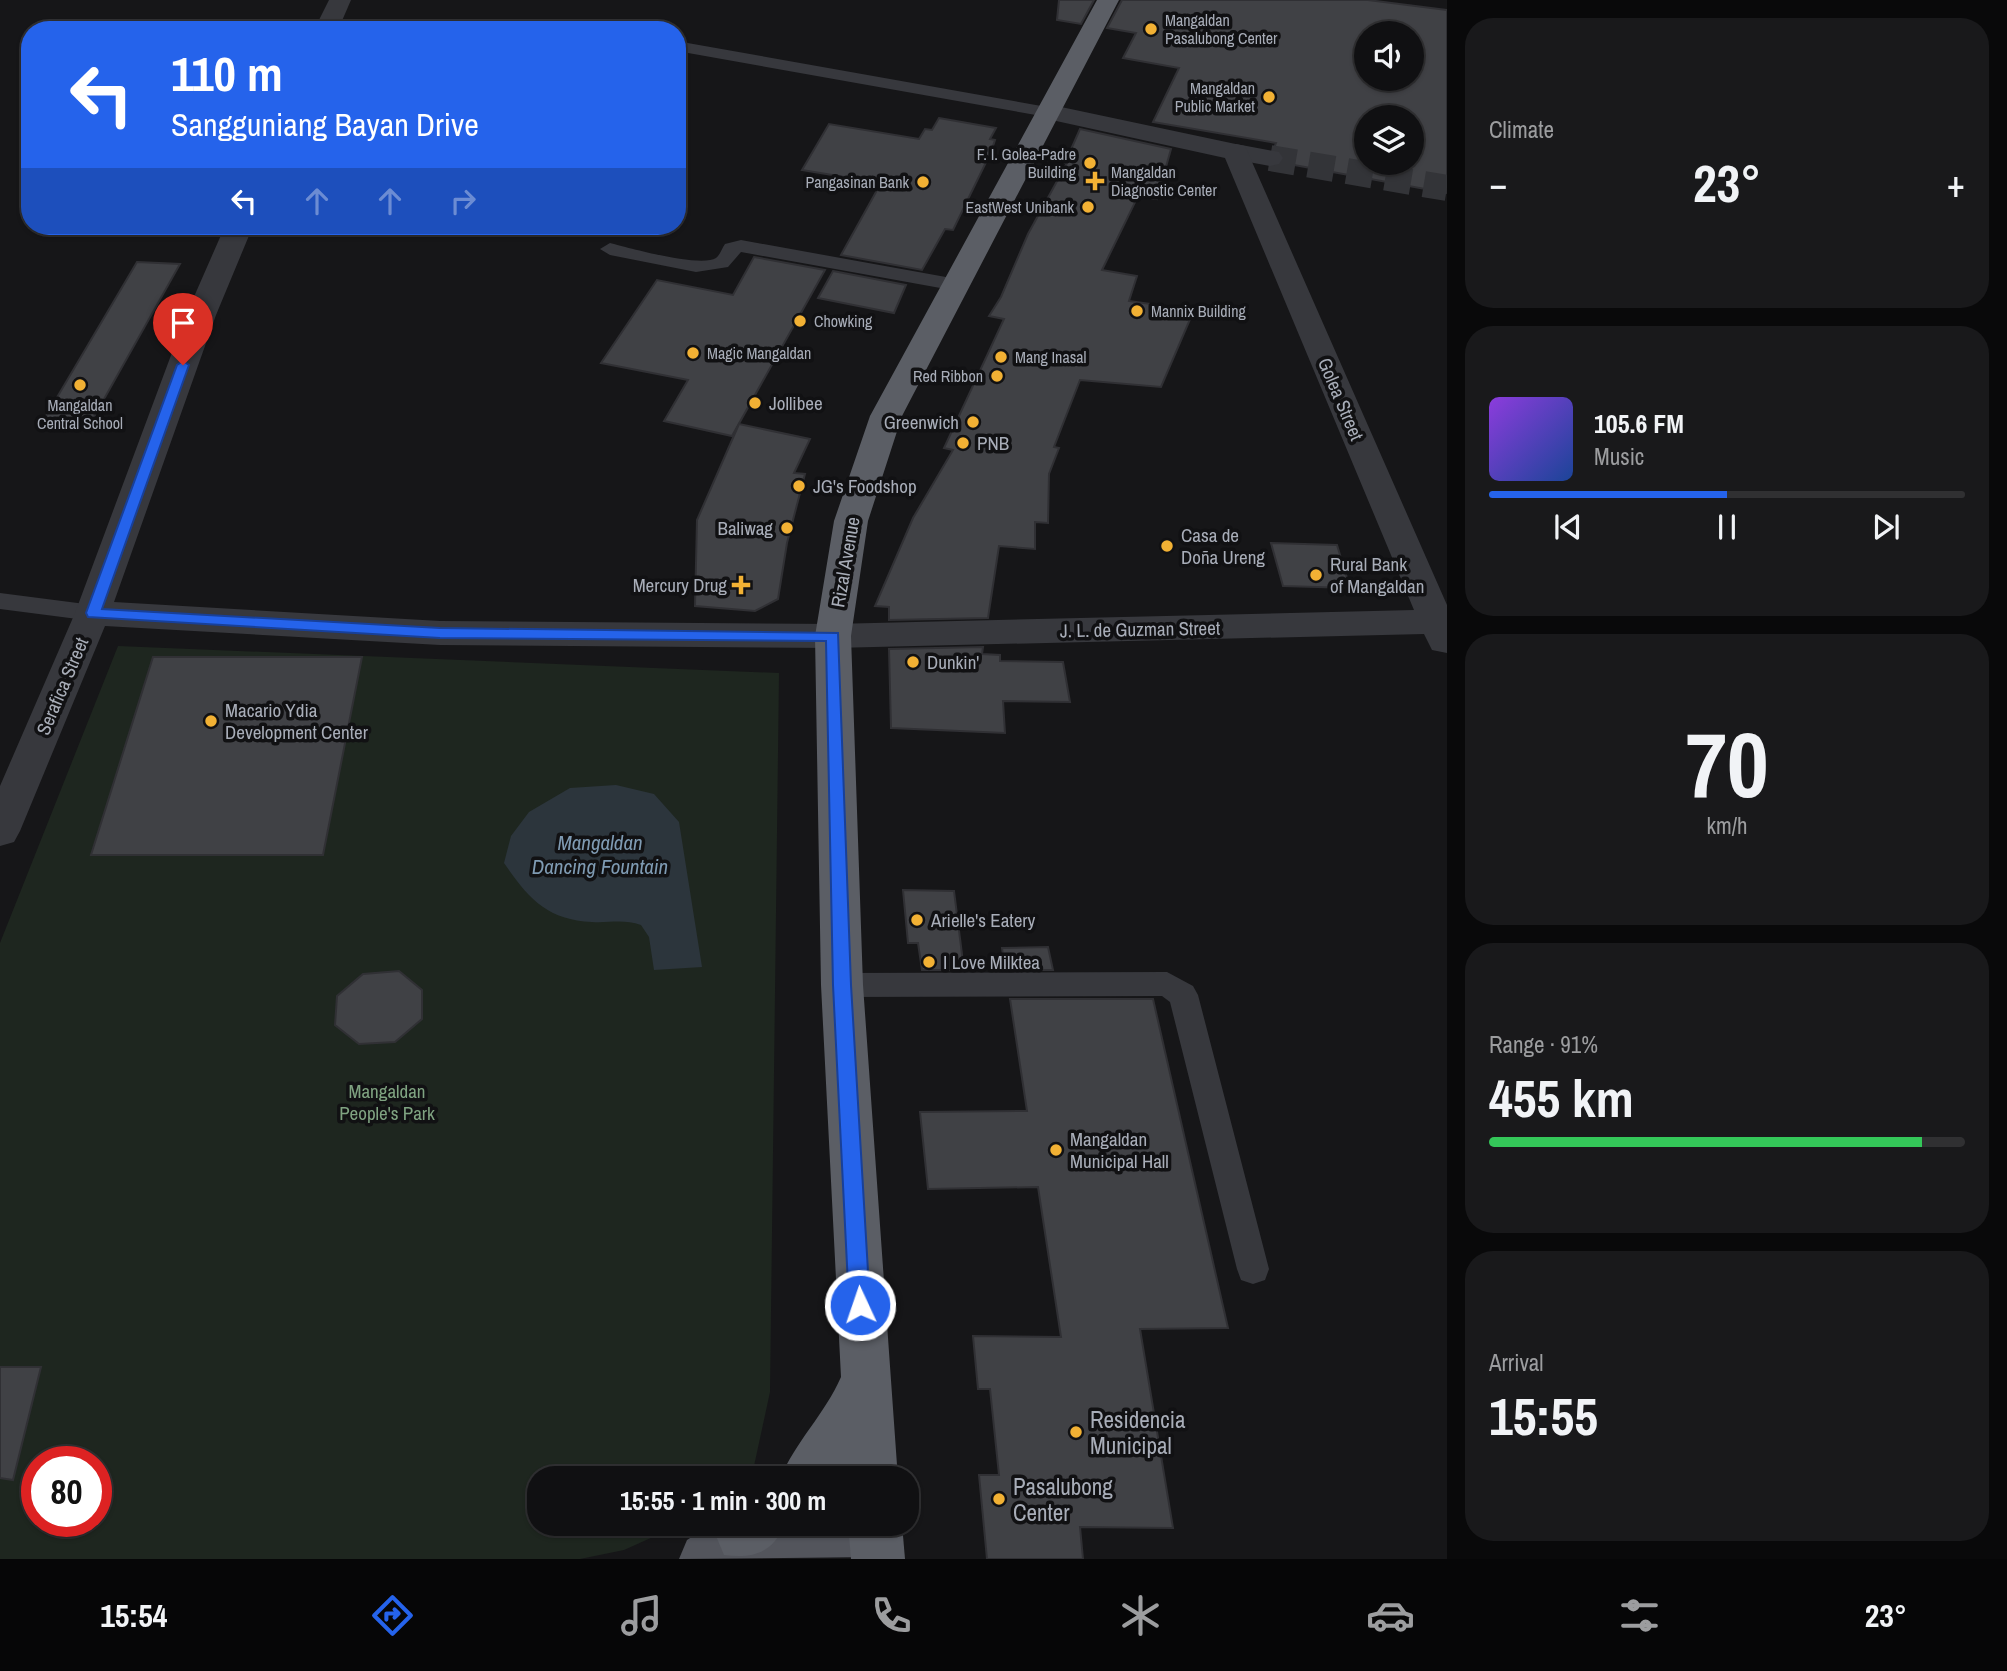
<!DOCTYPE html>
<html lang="en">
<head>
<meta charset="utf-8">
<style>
	body { margin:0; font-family:"Archivo Narrow",sans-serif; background:#19191b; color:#f1f3f6; height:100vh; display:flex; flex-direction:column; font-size:26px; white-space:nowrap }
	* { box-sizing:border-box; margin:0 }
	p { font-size:23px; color:#9c9d9f }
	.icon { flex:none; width:38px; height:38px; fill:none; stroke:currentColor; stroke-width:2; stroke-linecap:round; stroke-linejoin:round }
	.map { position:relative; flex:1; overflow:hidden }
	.details { display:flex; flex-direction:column; gap:18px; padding:18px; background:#09090a; width:560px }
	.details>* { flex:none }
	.top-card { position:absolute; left:21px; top:21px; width:665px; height:214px; border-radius:28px; box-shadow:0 2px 5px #0004,0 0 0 2px #303032; background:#2563eb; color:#fff; overflow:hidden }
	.fabs { position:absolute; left:1354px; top:21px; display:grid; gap:14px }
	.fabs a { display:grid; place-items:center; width:70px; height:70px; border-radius:50%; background:#101012; box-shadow:0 2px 5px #0004,0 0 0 2px #303032; font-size:35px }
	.speed { position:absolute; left:21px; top:1446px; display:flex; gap:14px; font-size:35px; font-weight:700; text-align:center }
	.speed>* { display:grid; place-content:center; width:91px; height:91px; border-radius:50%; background:#101012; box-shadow:0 2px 5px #0004,0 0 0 2px #303032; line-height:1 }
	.speed .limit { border:10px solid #d22; background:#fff; color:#111 }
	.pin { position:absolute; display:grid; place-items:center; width:60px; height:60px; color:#fff; margin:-72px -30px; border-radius:50% 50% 50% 0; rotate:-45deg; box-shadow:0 0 7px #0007 }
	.pin .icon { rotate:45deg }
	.me { position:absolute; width:77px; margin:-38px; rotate:357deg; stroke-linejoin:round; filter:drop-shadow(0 0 5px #0008) }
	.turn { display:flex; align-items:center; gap:24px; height:147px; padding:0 35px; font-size:32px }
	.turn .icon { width:91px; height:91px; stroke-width:2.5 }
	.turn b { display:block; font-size:49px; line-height:60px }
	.lanes { display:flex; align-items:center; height:66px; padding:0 35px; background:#0003; justify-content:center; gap:35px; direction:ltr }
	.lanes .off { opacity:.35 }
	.big { font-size:52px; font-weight:700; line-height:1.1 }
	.details .tile { flex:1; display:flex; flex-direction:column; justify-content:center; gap:10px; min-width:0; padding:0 24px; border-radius:28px; background:#19191b }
	.details .dial { align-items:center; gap:0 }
	.dial b { font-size:91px; line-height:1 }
	.song { display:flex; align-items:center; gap:21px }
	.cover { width:84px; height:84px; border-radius:10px; background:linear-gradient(135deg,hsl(270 70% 55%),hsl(220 70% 35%)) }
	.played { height:7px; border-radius:4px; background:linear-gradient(90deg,#2563eb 50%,#303032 50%) }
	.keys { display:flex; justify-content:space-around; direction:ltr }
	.heat { display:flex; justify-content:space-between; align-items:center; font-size:38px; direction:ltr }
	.charge { height:10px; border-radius:5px; background:linear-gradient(90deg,#34c759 91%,#303032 0) }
	.trip { position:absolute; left:527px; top:1466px; width:392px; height:70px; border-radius:28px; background:#101012; box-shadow:0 2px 5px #0004,0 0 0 2px #303032; font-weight:700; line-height:70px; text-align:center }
	.dock { display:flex; height:112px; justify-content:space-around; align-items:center; background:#060607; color:#9c9d9f }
	.dock .icon { width:49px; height:49px }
	.dock .active { color:#2563eb }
	.dock b { font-size:32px; color:#f1f3f6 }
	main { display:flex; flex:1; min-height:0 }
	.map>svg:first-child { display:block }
</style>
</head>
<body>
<main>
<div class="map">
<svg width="1447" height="1559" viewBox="0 0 1447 1559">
	<rect width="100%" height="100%" fill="#161618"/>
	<path fill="#1e261f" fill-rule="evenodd" d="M118,646L779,673L770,1392L754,1466L741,1479H539V1524H682L624,1550L580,1559H0V943ZM37,1461H96V1521H37Z"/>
	<path fill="#2c353c" d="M616,785L654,794L679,822L702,967L654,970L649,937L641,925C624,919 610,923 592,922C547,920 528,898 504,863L511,836L529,812L570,788Z"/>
	<g fill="#404145" stroke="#303034" stroke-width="2" fill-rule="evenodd">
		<polygon points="1059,0 1094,0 1081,24 1057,20"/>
		<path d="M1122,0H1368L1447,10V193L1283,163L1285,157L1281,151L1274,148L1276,143L1153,122L1179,68L1123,58L1136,33L1107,28ZM1367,33H1412V79H1367ZM1367,117H1412V163H1367Z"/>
		<polygon points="939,118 996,128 990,139 995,140 991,152 953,230 945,229 922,270 841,255 881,183 802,170 829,124 919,139 925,129 932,130"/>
		<polygon points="1080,129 1171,149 1157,199 1138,196 1102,270 1137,276 1129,301 1194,310 1161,387 1080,380 1054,447 1059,448 1049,474 1048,523 1035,522 1035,549 999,546 988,618 889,620 889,607 875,606 913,518 953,450 944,448 1004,319 989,316 1001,297 1028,234 1067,163 1065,163"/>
		<polygon points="754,257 825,270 732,436 664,421 688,380 601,363 657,280 733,295"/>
		<polygon points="137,262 180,264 90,424 43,421"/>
		<polygon points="833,271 906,285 894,313 818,298"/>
		<polygon points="739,424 810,439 794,473 805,474 787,543 778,599 755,611 695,606 697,520"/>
		<polygon points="1271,543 1337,545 1350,588 1283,586"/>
		<polygon points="983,647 982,654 1000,655 1000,661 1063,662 1070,702 1003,701 1005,733 891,728 889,649"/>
		<polygon points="153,657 362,657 323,855 91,855"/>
		<polygon points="903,890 954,891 964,970 922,970 918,943 908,943"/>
		<polygon points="1048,947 1053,970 1005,970 1002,948"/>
		<polygon points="399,971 422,990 422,1019 395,1042 359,1044 335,1025 337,996 363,974"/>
		<polygon points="1010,999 1153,999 1228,1328 1140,1329 1173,1528 1080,1527 1083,1559 987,1559 979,1475 999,1475 990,1389 978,1389 973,1336 1061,1337 1038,1187 928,1189 920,1112 1027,1111"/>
		<polygon points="0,1367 41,1367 13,1480 0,1478"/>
	</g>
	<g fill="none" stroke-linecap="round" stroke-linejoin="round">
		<polyline stroke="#333438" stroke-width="26" stroke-dasharray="26 13" stroke-linecap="butt" points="1270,158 1447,188"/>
		<g fill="#37383d" fill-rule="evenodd">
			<polygon points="682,42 1047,107 1056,112 1047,117 677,51 677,43"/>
			<path d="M741,240L957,279L967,285L957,291L741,252L728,267L696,272L610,255L600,249L610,243C629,248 701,268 716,258C720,255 722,248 725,244Z"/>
			<polygon points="0,593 93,605 101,607 105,613 101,619 93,621 0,609"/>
			<polygon points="1167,972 1193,986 1198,995 1269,1269 1265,1280 1253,1284 1241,1280 1237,1269 1170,1002 1162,996 842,997 832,993 827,985 832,977 842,973"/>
		</g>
		<polygon fill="#37383d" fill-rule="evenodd" points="1236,144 1279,152 1283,158 1279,164 1270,166 1227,158 1223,152 1227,146"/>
		<g fill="#37383d" fill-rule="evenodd">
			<polygon points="329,0 351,0 338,30 314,30"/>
			<polygon points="1047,104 1245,146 1447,605 1447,653 1432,650 1424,634 833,648 440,645 105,626 20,831 14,842 0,846 0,786 75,613 186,315 225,226 253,226 216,315 114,602 440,621 833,624 1414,610 1225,158 1038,117 1034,112 1038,107"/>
		</g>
		<polygon fill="#53555c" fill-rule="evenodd" points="712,1524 900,1524 903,1530 895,1549 876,1557 679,1559 687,1540"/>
		<g fill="#5b5e65" fill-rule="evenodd">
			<path d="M1097,0H1119L902,416L868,521L851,636L863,985L898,1479H846L845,1467L837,1479H780C795,1442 825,1414 841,1377L821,985L815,636L834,521L870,416Z"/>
			<path d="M721,1524H785C773,1552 755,1559 724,1555L716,1536Z"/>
			<polygon points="848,1524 902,1524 905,1559 851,1559"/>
		</g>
	</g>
	<polygon fill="#2563eb" stroke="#184099" stroke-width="2" points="183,361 189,365 102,609 440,628 838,633 851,985 870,1305 867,1312 860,1315 852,1312 849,1305 833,985 826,641 440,638 88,617 86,613 177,365"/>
	<g fill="#f2b134" stroke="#111113" stroke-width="2.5">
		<circle cx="1151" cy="29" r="7"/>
		<circle cx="1269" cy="97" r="7"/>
		<circle cx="1090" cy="163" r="7"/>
		<path d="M1091.5 170.5h7v7h7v7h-7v7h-7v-7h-7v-7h7z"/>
		<circle cx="923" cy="182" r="7"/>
		<circle cx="1088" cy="207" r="7"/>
		<circle cx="1137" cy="311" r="7"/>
		<circle cx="800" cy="321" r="7"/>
		<circle cx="693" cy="353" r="7"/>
		<circle cx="1001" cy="357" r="7"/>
		<circle cx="997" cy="376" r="7"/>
		<circle cx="80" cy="385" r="7"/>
		<circle cx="755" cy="403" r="7"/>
		<circle cx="973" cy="422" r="7"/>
		<circle cx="963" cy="443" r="7"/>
		<circle cx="799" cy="486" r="7"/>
		<circle cx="787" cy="528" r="7"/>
		<circle cx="1167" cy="546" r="7"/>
		<circle cx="1316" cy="575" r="7"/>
		<path d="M737.5 574.5h7v7h7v7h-7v7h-7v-7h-7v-7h7z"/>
		<circle cx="913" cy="662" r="7"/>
		<circle cx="211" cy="721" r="7"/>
		<circle cx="917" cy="920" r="7"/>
		<circle cx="929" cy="962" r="7"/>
		<circle cx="1056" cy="1150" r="7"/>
		<circle cx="1076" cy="1432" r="7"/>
		<circle cx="999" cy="1499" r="7"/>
	</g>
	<g text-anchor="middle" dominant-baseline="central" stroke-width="7" stroke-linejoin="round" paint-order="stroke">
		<g font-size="16" fill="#a8adb8" stroke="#111113" text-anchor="start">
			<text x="1165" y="20">Mangaldan<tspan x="1165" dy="18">Pasalubong Center</tspan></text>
			<text x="1255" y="88" text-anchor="end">Mangaldan<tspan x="1255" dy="18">Public Market</tspan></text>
			<text x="1076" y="154" text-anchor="end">F. I. Golea-Padre<tspan x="1076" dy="18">Building</tspan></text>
			<text x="1111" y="172">Mangaldan<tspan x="1111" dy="18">Diagnostic Center</tspan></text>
			<text x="909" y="182" text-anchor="end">Pangasinan Bank</text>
			<text x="1074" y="207" text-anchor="end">EastWest Unibank</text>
			<text x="1151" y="311">Mannix Building</text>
			<text x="814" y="321">Chowking</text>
			<text x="707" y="353">Magic Mangaldan</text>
			<text x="1015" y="357">Mang Inasal</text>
			<text x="983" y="376" text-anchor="end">Red Ribbon</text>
			<text x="80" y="405" text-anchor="middle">Mangaldan<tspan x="80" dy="18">Central School</tspan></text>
		</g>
		<g font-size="19" fill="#a8adb8" stroke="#111113">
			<text transform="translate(1341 399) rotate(67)">Golea Street</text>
			<text transform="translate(845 562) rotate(-80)">Rizal Avenue</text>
			<text transform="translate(1140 629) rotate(-1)">J. L. de Guzman Street</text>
			<text transform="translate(62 686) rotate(-67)">Serafica Street</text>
		</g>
		<g font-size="19" fill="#a8adb8" stroke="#111113" text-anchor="start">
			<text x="769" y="403">Jollibee</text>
			<text x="959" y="422" text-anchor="end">Greenwich</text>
			<text x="977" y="443">PNB</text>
			<text x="813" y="486">JG's Foodshop</text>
			<text x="773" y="528" text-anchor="end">Baliwag</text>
			<text x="1181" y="535">Casa de<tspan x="1181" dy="22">Doña Ureng</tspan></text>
			<text x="1330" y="564">Rural Bank<tspan x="1330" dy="22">of Mangaldan</tspan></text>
			<text x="727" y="585" text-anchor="end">Mercury Drug</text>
			<text x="927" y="662">Dunkin'</text>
			<text x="225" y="710">Macario Ydia<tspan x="225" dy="22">Development Center</tspan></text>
			<text x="931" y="920">Arielle's Eatery</text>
			<text x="943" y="962">I Love Milktea</text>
			<text x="1070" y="1139">Mangaldan<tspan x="1070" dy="22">Municipal Hall</tspan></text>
		</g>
		<g font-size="19" fill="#7fa381" stroke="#111113">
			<text x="387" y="1091">Mangaldan<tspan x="387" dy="22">People's Park</tspan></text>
		</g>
		<g font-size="21" font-style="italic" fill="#7f9bb3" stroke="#111113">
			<text x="600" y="842">Mangaldan<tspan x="600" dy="24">Dancing Fountain</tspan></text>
		</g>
		<g font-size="23" fill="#a8adb8" stroke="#111113" text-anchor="start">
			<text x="1090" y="1419">Residencia<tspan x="1090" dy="26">Municipal</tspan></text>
			<text x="1013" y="1486">Pasalubong<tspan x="1013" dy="26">Center</tspan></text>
		</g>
	</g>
</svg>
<div class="fabs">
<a><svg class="icon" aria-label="sound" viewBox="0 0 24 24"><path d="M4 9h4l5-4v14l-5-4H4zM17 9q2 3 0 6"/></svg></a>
<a><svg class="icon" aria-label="layers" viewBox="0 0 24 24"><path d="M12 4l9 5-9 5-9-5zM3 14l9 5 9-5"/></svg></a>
</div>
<div class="speed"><div class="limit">80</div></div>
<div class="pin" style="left:183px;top:365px;background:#d93025"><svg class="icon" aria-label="arrive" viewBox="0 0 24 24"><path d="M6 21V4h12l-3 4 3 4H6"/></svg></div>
<svg class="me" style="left:860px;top:1305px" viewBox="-20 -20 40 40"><circle r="17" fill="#2563eb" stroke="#fff" stroke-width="3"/><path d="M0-11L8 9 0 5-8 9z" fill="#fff"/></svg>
<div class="trip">15:55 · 1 min · 300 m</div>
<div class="top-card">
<div class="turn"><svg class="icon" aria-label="left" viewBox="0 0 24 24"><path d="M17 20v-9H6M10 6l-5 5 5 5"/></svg><div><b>110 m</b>Sangguniang Bayan Drive</div></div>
<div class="lanes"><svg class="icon" aria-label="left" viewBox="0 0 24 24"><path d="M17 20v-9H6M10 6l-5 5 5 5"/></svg><svg class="icon off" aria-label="ahead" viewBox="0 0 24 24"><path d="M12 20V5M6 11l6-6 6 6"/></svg><svg class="icon off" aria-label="ahead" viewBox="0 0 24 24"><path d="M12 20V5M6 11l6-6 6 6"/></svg><svg class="icon off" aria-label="right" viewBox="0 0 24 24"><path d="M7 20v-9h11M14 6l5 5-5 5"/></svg></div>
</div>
</div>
<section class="details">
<div class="tile"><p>Climate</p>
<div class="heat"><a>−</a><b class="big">23°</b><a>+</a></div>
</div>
<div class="tile">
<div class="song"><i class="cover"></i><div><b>105.6 FM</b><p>Music</p></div></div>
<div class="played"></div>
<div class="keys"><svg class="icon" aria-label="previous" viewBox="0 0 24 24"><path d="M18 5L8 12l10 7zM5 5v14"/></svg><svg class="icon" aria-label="pause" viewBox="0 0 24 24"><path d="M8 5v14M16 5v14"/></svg><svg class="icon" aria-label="next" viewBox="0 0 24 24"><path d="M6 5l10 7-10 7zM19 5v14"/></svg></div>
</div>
<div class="tile dial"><b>70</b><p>km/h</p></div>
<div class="tile"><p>Range · 91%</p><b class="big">455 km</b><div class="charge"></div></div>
<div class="tile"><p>Arrival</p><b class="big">15:55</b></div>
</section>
</main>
<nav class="dock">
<b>15:54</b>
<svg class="icon active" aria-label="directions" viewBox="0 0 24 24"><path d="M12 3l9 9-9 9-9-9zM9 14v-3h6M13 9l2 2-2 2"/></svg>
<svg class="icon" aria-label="music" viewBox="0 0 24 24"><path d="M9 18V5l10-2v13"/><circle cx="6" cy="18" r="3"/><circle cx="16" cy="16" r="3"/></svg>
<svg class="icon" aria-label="phone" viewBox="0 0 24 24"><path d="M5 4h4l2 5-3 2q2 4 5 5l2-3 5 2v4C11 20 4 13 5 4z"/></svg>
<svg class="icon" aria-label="climate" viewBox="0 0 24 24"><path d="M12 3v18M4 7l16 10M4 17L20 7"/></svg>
<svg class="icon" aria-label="car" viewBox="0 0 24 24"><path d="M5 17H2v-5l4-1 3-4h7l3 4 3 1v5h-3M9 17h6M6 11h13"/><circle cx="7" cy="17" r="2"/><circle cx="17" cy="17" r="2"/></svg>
<svg class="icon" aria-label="filters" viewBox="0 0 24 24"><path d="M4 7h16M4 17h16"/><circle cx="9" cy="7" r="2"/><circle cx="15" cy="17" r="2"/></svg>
<b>23°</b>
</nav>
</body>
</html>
